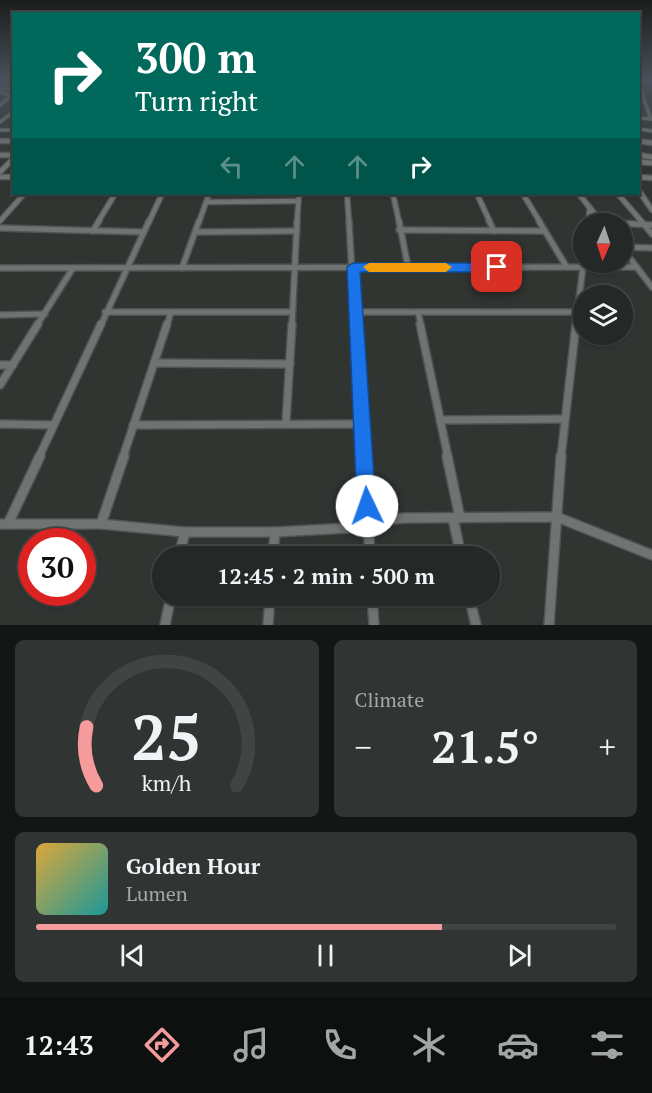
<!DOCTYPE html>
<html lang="en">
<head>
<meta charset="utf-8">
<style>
	body { margin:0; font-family:"PT Serif",serif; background:#303432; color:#f1f3f6; height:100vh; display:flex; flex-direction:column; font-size:22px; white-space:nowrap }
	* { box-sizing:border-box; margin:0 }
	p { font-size:20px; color:#a3a6a7 }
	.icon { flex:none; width:33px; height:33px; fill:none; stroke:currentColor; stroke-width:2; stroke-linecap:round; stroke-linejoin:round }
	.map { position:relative; height:625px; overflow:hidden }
	.sheet { display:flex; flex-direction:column; gap:15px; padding:15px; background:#141615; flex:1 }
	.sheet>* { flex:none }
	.guide { position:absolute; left:12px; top:12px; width:628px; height:183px; border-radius:0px; box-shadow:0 2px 4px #0004,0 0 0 2px #414443; background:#00695c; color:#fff; overflow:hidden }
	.needle { width:39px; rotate:183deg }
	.buttons { position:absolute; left:573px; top:213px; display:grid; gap:12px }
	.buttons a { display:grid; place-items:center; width:60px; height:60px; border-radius:50%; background:#242826; box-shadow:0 2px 4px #0004,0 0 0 2px #414443; font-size:30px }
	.speed { position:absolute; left:18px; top:528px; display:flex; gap:12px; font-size:30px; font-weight:700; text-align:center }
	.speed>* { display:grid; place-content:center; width:78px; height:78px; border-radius:50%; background:#242826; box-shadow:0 2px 4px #0004,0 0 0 2px #414443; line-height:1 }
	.speed .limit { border:9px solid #d22; background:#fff; color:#111 }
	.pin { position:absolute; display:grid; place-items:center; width:51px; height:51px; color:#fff; margin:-26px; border-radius:12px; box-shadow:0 3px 9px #0006 }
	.me { position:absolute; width:66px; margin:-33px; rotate:357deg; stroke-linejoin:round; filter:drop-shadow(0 0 4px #0008) }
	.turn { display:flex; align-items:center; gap:21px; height:126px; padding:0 24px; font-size:27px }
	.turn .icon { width:78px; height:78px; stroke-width:2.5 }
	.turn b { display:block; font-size:42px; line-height:51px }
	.lanes { display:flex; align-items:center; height:57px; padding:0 24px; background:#0003; justify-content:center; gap:30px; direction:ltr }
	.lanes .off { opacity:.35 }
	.big { font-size:45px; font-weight:600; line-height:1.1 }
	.sheet .tile { flex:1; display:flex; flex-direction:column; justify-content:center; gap:9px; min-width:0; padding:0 21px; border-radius:9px; background:#303432 }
	.sheet .dial { align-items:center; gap:0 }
	.dial svg { height:156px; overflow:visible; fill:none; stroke:#414443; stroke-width:7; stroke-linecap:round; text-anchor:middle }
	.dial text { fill:#f1f3f6; stroke:none }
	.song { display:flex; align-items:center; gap:18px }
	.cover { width:72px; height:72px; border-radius:9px; background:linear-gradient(135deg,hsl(40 70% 55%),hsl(180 70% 35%)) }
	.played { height:6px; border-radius:3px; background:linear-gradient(90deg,#f59b9c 70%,#414443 70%) }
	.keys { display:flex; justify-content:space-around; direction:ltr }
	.heat { display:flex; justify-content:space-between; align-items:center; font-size:33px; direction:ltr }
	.sheet .tiles { flex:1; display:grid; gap:15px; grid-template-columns:1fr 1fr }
	.tile:last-child { grid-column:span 2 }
	.trip { position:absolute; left:152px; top:546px; width:348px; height:60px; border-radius:30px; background:#242826; box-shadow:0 2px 4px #0004,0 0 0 2px #414443; font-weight:600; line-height:60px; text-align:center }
	.tabs { display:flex; height:96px; justify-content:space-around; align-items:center; background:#0e100f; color:#a3a6a7 }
	.tabs .icon { width:42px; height:42px }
	.tabs .on { color:#f59b9c }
	.tabs b { font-size:27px; color:#f1f3f6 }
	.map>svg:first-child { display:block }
</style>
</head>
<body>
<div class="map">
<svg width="652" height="625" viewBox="0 0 652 625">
	<rect width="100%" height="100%" fill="#303532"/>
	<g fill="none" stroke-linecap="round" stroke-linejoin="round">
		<defs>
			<g id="minor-far4">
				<polyline points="639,80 652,82"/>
				<polyline points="0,84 14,80"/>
				<polyline points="639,85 651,119"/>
				<polyline points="0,90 14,86"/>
				<polyline points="0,92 13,96"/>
				<polyline points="0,105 12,95"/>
				<polyline points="639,118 652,119"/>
				<polyline points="0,122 14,111"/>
				<polyline points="639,129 652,131"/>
				<polyline points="0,130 14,130"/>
				<polyline points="0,141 14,141"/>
				<polyline points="639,141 647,142"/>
			</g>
			<g id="minor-far3">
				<polyline points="0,141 14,141"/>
				<polyline points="639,141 652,143"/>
				<polyline points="0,155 14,155"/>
				<polyline points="639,155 652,157"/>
				<polyline points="639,162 652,163"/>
				<polyline points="0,172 14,158"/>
				<polyline points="0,177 14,177"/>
				<polyline points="639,177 652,178"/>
				<polyline points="639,191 652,210"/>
				<polyline points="347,194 349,222"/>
				<polyline points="393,194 399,222"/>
				<polyline points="477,194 490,222"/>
				<polyline points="523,194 540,222"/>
				<polyline points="579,194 601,222"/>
				<polyline points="618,194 642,222"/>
				<polyline points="207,202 298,201"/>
				<polyline points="0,221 24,194"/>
				<polyline points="98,222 115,194"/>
				<polyline points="149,222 162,194"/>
				<polyline points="199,222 209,194"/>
				<polyline points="297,222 299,194"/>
				<polyline points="588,222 590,208"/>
				<polyline points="601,222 609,222"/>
			</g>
			<g id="minor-far2">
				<polyline points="349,221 355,325"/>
				<polyline points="399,221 408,267"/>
				<polyline points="489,221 494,231"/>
				<polyline points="539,221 566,266"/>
				<polyline points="600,221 602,224"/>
				<polyline points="641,221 652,234"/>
				<polyline points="601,222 652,225"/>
				<polyline points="588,224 588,221"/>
				<polyline points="0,228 143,232"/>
				<polyline points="399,230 545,231"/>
				<polyline points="93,231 99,221"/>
				<polyline points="196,232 297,231"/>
				<polyline points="622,247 652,248"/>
				<polyline points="622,248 652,287"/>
				<polyline points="0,268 636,267"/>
				<polyline points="182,268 199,221"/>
				<polyline points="105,312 292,312"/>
				<polyline points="356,312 577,312"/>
				<polyline points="418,312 421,325"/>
				<polyline points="0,315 45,314"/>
				<polyline points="37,325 73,268"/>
				<polyline points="101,325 149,221"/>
				<polyline points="167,325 171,312"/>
				<polyline points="292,325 297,221"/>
				<polyline points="576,325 584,257"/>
			</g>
			<g id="minor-far1">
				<polyline points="355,324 364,457"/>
				<polyline points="420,324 448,457"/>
				<polyline points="154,363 290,364"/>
				<polyline points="0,365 13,365"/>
				<polyline points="0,385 38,324"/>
				<polyline points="440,420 564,419"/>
				<polyline points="286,422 292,324"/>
				<polyline points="0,424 53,425"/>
				<polyline points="133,425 362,424"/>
				<polyline points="39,457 101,324"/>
				<polyline points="123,457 167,324"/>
				<polyline points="561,457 576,324"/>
			</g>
			<g id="minor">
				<polyline points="364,456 370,556"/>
				<polyline points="447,456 460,518"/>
				<polyline points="453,518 461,556"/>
				<polyline points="0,524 101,524 185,532 275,532 368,527 385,520 403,518 557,517 652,555"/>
				<polyline points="8,524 40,456"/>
				<polyline points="101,524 124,456"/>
				<polyline points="179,556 185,532"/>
				<polyline points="273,556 275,532"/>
				<polyline points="372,596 374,625"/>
				<polyline points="469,596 476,625"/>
				<polyline points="165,625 171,596"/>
				<polyline points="268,625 270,596"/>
				<polyline points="549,625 561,456"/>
			</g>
		</defs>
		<use href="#minor-far4" stroke="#505352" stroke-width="4.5"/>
		<use href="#minor-far3" stroke="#505352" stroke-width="7"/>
		<use href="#minor-far2" stroke="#505352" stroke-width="8"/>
		<use href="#minor-far1" stroke="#505352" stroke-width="10"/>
		<use href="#minor" stroke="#505352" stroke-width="12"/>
		<use href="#minor-far4" stroke="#6f7472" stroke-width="3"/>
		<use href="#minor-far3" stroke="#6f7472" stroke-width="4.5"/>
		<use href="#minor-far2" stroke="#6f7472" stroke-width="5"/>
		<use href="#minor-far1" stroke="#6f7472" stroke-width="7"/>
		<use href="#minor" stroke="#6f7472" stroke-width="9"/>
	</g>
	<linearGradient id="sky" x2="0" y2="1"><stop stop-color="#1a1d1c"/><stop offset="0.48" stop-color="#48515a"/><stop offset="1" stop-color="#48515a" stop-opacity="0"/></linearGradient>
	<rect width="652" height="166" fill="url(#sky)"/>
	<polygon fill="#1a73e8" stroke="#114b97" stroke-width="1.5" points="353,263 497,263 503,267 497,272 360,272 376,506 374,513 367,516 360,513 357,506 347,267"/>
	<polygon fill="#f59e0b" points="369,263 446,263 452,267 446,272 369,272 363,267"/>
</svg>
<div class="buttons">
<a><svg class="needle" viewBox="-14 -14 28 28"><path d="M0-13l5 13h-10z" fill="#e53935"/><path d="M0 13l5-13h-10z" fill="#a3a6a7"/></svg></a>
<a><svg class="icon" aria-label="layers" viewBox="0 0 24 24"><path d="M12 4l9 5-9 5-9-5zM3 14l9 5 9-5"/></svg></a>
</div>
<div class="speed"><div class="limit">30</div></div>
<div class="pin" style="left:497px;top:267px;background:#d93025"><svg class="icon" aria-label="arrive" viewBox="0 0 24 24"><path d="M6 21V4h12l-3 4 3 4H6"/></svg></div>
<svg class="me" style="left:367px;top:506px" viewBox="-20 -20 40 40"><circle r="19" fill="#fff"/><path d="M0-13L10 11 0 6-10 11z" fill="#1a73e8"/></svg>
<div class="trip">12:45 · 2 min · 500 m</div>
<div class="guide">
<div class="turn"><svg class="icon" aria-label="right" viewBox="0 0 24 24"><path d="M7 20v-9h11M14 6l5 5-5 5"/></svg><div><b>300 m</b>Turn right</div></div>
<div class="lanes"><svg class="icon off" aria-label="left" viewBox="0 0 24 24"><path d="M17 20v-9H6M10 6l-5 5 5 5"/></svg><svg class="icon off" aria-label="ahead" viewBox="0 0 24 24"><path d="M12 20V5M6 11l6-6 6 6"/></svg><svg class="icon off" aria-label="ahead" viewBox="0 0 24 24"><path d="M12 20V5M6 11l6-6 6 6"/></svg><svg class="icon" aria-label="right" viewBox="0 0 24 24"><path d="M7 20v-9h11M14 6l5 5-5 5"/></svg></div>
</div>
</div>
<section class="sheet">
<div class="tiles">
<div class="tile dial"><svg viewBox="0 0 100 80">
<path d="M14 69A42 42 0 1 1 86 69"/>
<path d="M14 69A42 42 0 0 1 9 39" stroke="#f59b9c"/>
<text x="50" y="56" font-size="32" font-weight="700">25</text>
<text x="50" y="72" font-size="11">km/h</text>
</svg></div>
<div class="tile"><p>Climate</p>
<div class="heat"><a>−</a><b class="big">21.5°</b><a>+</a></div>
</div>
<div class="tile">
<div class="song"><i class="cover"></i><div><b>Golden Hour</b><p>Lumen</p></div></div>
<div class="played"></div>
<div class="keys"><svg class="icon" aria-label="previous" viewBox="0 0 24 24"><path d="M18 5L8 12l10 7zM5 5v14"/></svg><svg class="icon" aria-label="pause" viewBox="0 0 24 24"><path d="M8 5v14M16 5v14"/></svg><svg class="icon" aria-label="next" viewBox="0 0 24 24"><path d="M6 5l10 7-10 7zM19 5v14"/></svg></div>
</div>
</div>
</section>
<nav class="tabs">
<b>12:43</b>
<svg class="icon on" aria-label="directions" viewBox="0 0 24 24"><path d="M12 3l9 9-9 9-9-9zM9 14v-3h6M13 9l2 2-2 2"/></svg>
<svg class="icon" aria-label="music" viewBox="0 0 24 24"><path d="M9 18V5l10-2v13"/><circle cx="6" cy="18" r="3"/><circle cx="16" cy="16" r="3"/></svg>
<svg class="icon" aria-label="phone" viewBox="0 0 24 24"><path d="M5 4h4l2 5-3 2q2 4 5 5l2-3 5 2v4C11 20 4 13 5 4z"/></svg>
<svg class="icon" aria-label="climate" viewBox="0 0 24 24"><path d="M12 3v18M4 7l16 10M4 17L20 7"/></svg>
<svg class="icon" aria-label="car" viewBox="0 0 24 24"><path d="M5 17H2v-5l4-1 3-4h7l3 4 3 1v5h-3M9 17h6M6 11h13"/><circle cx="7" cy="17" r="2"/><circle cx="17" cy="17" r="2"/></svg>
<svg class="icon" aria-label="filters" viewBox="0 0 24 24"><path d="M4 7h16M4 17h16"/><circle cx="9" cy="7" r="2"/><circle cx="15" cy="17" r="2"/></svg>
</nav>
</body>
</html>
